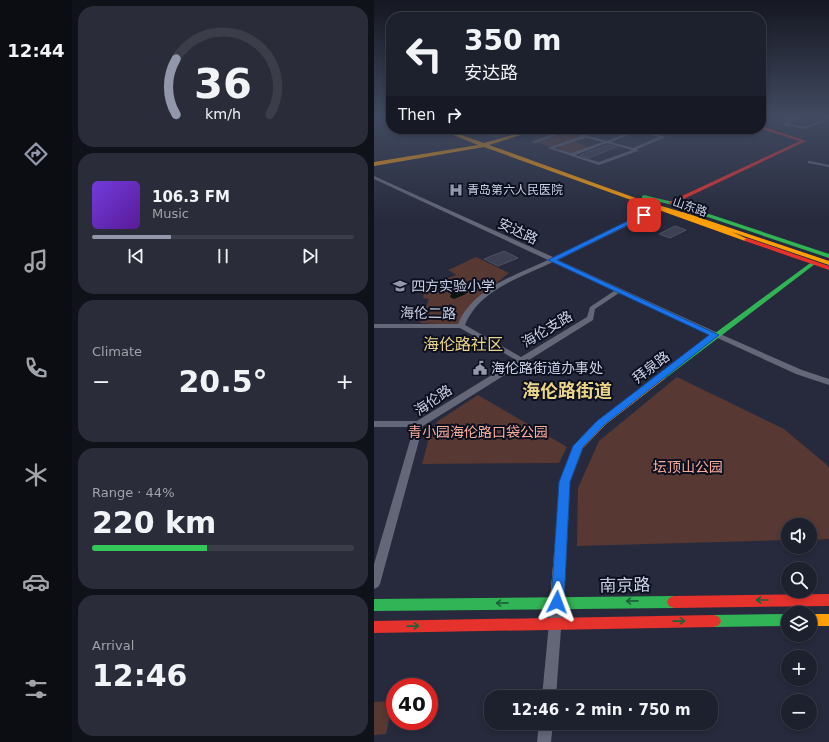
<!DOCTYPE html>
<html lang="en">
<head>
<meta charset="utf-8">
<style>
	body { margin:0; font-family:"DejaVu Sans","Noto Sans SC",sans-serif; background:#2a2d39; color:#f1f3f6; height:100vh; display:flex; flex-direction:column; font-size:15px; white-space:nowrap }
	* { box-sizing:border-box; margin:0 }
	p { font-size:13px; color:#a0a3aa }
	.icon { flex:none; width:22px; height:22px; fill:none; stroke:currentColor; stroke-width:2; stroke-linecap:round; stroke-linejoin:round }
	.map { position:relative; flex:1; overflow:hidden }
	.side { display:flex; flex-direction:column; gap:6px; padding:6px; background:#101219; width:302px }
	.side>* { flex:none }
	.guide { position:absolute; left:12px; top:12px; width:380px; height:122px; border-radius:16px; box-shadow:0 2px 6px #0003,0 0 0 1px #3b3e49; background:#1d202d; color:#f1f3f6; overflow:hidden }
	.fabs { position:absolute; left:407px; top:518px; display:grid; gap:8px }
	.fabs a { display:grid; place-items:center; width:36px; height:36px; border-radius:50%; background:#1d202d; box-shadow:0 2px 6px #0003,0 0 0 1px #3b3e49; font-size:20px }
	.speed { position:absolute; left:12px; top:678px; display:flex; gap:8px; font-size:20px; font-weight:700; text-align:center }
	.speed>* { display:grid; place-content:center; width:52px; height:52px; border-radius:50%; background:#1d202d; box-shadow:0 2px 6px #0003,0 0 0 1px #3b3e49; line-height:1 }
	.speed .limit { border:6px solid #d22; background:#fff; color:#111 }
	.pin { position:absolute; display:grid; place-items:center; width:34px; height:34px; color:#fff; margin:-17px; border-radius:8px; box-shadow:0 2px 6px #0006 }
	.me { position:absolute; width:44px; margin:-22px; rotate:3deg; stroke-linejoin:round; filter:drop-shadow(0 0 3px #0008) }
	.turn { display:flex; align-items:center; gap:14px; height:84px; padding:0 12px; font-size:18px }
	.turn .icon { width:52px; height:52px; stroke-width:2.5 }
	.turn b { display:block; font-size:28px; line-height:34px }
	.then { display:flex; align-items:center; height:38px; padding:0 12px; background:#0003; gap:8px; font-size:15px }
	.big { font-size:30px; font-weight:700; line-height:1.1 }
	.side .tile { flex:1; display:flex; flex-direction:column; justify-content:center; gap:6px; min-width:0; padding:0 14px; border-radius:16px; background:#2a2d39 }
	.side .dial { align-items:center; gap:0 }
	.dial svg { height:104px; overflow:visible; fill:none; stroke:#3b3e49; stroke-width:7; stroke-linecap:round; text-anchor:middle }
	.dial text { fill:#f1f3f6; stroke:none }
	.song { display:flex; align-items:center; gap:12px }
	.cover { width:48px; height:48px; border-radius:6px; background:linear-gradient(135deg,hsl(260 70% 55%),hsl(270 70% 35%)) }
	.played { height:4px; border-radius:2px; background:linear-gradient(90deg,#9297ab 30%,#3b3e49 30%) }
	.keys { display:flex; justify-content:space-around; direction:ltr }
	.heat { display:flex; justify-content:space-between; align-items:center; font-size:22px; direction:ltr }
	.charge { height:6px; border-radius:3px; background:linear-gradient(90deg,#34c759 44%,#3b3e49 0) }
	.trip { position:absolute; left:110px; top:690px; width:234px; height:40px; border-radius:16px; background:#1d202d; box-shadow:0 2px 6px #0003,0 0 0 1px #3b3e49; font-weight:700; line-height:40px; text-align:center }
	main { display:flex; flex:1; min-height:0 }
	.tabs { display:flex; flex-direction:column; width:72px; justify-content:space-around; align-items:center; background:#0c0d12; color:#a0a3aa }
	.tabs .icon { width:28px; height:28px }
	.tabs .selected { color:#9297ab }
	.tabs b { font-size:18px; color:#f1f3f6 }
	.map>svg:first-child { display:block }
</style>
</head>
<body>
<main>
<nav class="tabs">
<b>12:44</b>
<svg class="icon selected" aria-label="directions" viewBox="0 0 24 24"><path d="M12 3l9 9-9 9-9-9zM9 14v-3h6M13 9l2 2-2 2"/></svg>
<svg class="icon" aria-label="music" viewBox="0 0 24 24"><path d="M9 18V5l10-2v13"/><circle cx="6" cy="18" r="3"/><circle cx="16" cy="16" r="3"/></svg>
<svg class="icon" aria-label="phone" viewBox="0 0 24 24"><path d="M5 4h4l2 5-3 2q2 4 5 5l2-3 5 2v4C11 20 4 13 5 4z"/></svg>
<svg class="icon" aria-label="climate" viewBox="0 0 24 24"><path d="M12 3v18M4 7l16 10M4 17L20 7"/></svg>
<svg class="icon" aria-label="car" viewBox="0 0 24 24"><path d="M5 17H2v-5l4-1 3-4h7l3 4 3 1v5h-3M9 17h6M6 11h13"/><circle cx="7" cy="17" r="2"/><circle cx="17" cy="17" r="2"/></svg>
<svg class="icon" aria-label="filters" viewBox="0 0 24 24"><path d="M4 7h16M4 17h16"/><circle cx="9" cy="7" r="2"/><circle cx="15" cy="17" r="2"/></svg>
</nav>
<section class="side">
<div class="tile dial"><svg viewBox="0 0 100 80">
<path d="M14 69A42 42 0 1 1 86 69"/>
<path d="M14 69A42 42 0 0 1 14 26" stroke="#9297ab"/>
<text x="50" y="56" font-size="32" font-weight="700">36</text>
<text x="50" y="72" font-size="11">km/h</text>
</svg></div>
<div class="tile">
<div class="song"><i class="cover"></i><div><b>106.3 FM</b><p>Music</p></div></div>
<div class="played"></div>
<div class="keys"><svg class="icon" aria-label="previous" viewBox="0 0 24 24"><path d="M18 5L8 12l10 7zM5 5v14"/></svg><svg class="icon" aria-label="pause" viewBox="0 0 24 24"><path d="M8 5v14M16 5v14"/></svg><svg class="icon" aria-label="next" viewBox="0 0 24 24"><path d="M6 5l10 7-10 7zM19 5v14"/></svg></div>
</div>
<div class="tile"><p>Climate</p>
<div class="heat"><a>−</a><b class="big">20.5°</b><a>+</a></div>
</div>
<div class="tile"><p>Range · 44%</p><b class="big">220 km</b><div class="charge"></div></div>
<div class="tile"><p>Arrival</p><b class="big">12:46</b></div>
</section>
<div class="map">
<svg width="455" height="742" viewBox="0 0 455 742">
	<rect width="100%" height="100%" fill="#272a3c"/>
	<g fill="#573833">
		<polygon points="191,133 206,137 177,147 163,142"/>
		<polygon points="199,141 213,147 197,153 183,148"/>
		<path d="M102,257L135,273C115,289 96,303 83,325L46,323L55,299L49,298L50,291L47,289L82,275L74,270Z"/>
		<polygon points="303,377 410,429 453,465 455,468 455,539 436,540 436,525 414,525 414,540 203,546 204,488 225,441"/>
		<polygon points="104,395 193,447 185,463 48,464 57,430 64,421"/>
		<polygon points="19,701 12,734 0,735 0,702"/>
	</g>
	<polygon fill="#06160d" points="81,285 90,285 94,290 91,292 92,294 80,299 76,297"/>
	<g fill="#3c4052" stroke="#4e5160">
		<polygon points="102,129 143,129 143,130 122,137"/>
		<polygon points="233,145 243,147 215,158 206,155"/>
		<polygon points="301,226 312,230 296,238 285,234"/>
		<polygon points="130,251 144,258 124,266 110,259"/>
	</g>
	<g fill="none" stroke-linecap="round" stroke-linejoin="round">
		<g fill="#646777" fill-rule="evenodd">
			<polygon points="403,116 410,116 421,118 421,120 415,124 431,127 451,119 454,120 431,129 410,125 410,123 416,119"/>
			<path d="M182,129H189L233,141L254,133L242,129H249L260,133L237,142L259,148L285,137L252,129H260L292,137L263,149L264,151L225,165L174,148L207,136L192,132L161,143L157,142L187,131ZM212,138L229,142L197,153L180,148ZM233,143L258,150L225,162L201,155Z"/>
			<polygon points="436,161 455,165 455,167 434,163 434,161"/>
			<path d="M0,176L179,257L282,208H286V210L184,260L344,333L428,370L455,379V385L422,374L245,293L221,309L219,320L49,426L6,584L4,587L0,589V564L40,427H0V421H43L142,360L86,328H0V324H84C99,288 142,275 174,260L0,179ZM179,262L240,291L216,307L213,317L147,357L91,325C105,290 147,277 179,262Z"/>
			<polygon points="183,597 187,598 189,602 182,697 168,697 177,602 179,598"/>
			<polygon points="165,723 179,723 177,742 163,742"/>
		</g>
		<g fill="#30b455" fill-rule="evenodd">
			<polygon points="270,195 299,202 455,254 455,258 295,204 268,198 268,196"/>
			<polygon points="439,261 441,262 441,264 289,380 283,380 281,378 283,376"/>
			<polygon points="300,596 305,598 307,602 305,606 300,608 0,611 0,599"/>
			<polygon points="414,614 414,626 340,627 335,625 333,621 335,617 340,615"/>
		</g>
		<g fill="#ff9f0a" fill-rule="evenodd">
			<polygon points="64,129 70,129 110,143 159,129 166,129 115,145 270,201 315,214 455,261 455,265 358,232 376,240 375,241 371,241 110,147 0,166 0,162 104,145"/>
			<polygon points="286,375 289,376 291,378 289,380 231,425 209,448 196,482 190,602 188,606 183,608 178,606 176,602 186,482 199,446 223,421 283,376"/>
			<rect x="436" y="614" width="19" height="12"/>
		</g>
		<g fill="#e5322d" fill-rule="evenodd">
			<polygon points="387,126 432,141 299,204 295,204 295,202 426,141 387,129"/>
			<polygon points="373,238 455,266 455,270 371,241 370,240"/>
			<polygon points="455,594 455,606 300,608 295,606 293,602 295,598 300,596"/>
			<polygon points="340,615 345,617 347,621 345,625 340,627 0,633 0,621"/>
		</g>
	</g>
	<defs><path id="oneway-shaft" d="M-6 0H5M1.5-3L5.5 0L1.5 3" fill="none" stroke-width="1.6" stroke-linecap="round" stroke-linejoin="round"/></defs>
	<g stroke="#1e623a">
		<use href="#oneway-shaft" transform="translate(388 600) rotate(180)"/>
		<use href="#oneway-shaft" transform="translate(258 601) rotate(179)"/>
		<use href="#oneway-shaft" transform="translate(128 603) rotate(179)"/>
		<use href="#oneway-shaft" transform="translate(305 621) rotate(-1)"/>
		<use href="#oneway-shaft" transform="translate(39 626) rotate(-1)"/>
	</g>
	<linearGradient id="sky" x2="0" y2="1"><stop stop-color="#151721"/><stop offset="0.53" stop-color="#414a61"/><stop offset="1" stop-color="#414a61" stop-opacity="0"/></linearGradient>
	<rect width="455" height="220" fill="url(#sky)"/>
	<polygon fill="#1a73e8" stroke="#114b97" points="268,214 274,215 183,260 345,335 230,425 209,447 196,482 190,602 188,606 183,608 179,606 177,602 185,482 199,446 223,421 335,335 174,260"/>
	<defs>
		<symbol id="hospital-bare" viewBox="-9 -9 18 18"><path d="M-5-5h3v3.5h4V-5h3V5h-3V1.5h-4V5h-3Z" fill="#9297ab" stroke="#0c0f1e" stroke-width="2.5" paint-order="stroke"/></symbol>
		<symbol id="school-bare" viewBox="-9 -9 18 18"><path d="M0-5L7-2L0 1L-7-2ZM-4 1L0 2.5L4 1V4Q0 6-4 4Z" fill="#9297ab" stroke="#0c0f1e" stroke-width="2.5" paint-order="stroke"/></symbol>
		<symbol id="civic-bare" viewBox="-9 -9 18 18"><path d="M-.6-6.5H3V-4.5H.6V-3L4-1V1h2V6H-6V1h2V-1L-.6-3ZM-1.2 2.5V6h2.4V2.5Z" fill="#9297ab" stroke="#0c0f1e" stroke-width="2.5" paint-order="stroke"/></symbol>
	</defs>
	<g fill-rule="evenodd">
		<use href="#hospital-bare" x="72" y="180" width="20" height="20"/>
		<use href="#school-bare" x="16" y="276" width="20" height="20"/>
		<use href="#civic-bare" x="96" y="358" width="20" height="20"/>
	</g>
	<g text-anchor="middle" dominant-baseline="central" stroke-width="4" stroke-linejoin="round" paint-order="stroke">
		<g font-size="12" fill="#cbd1e7" stroke="#0c0f1e" text-anchor="start">
			<text x="93" y="190">青岛第六人民医院</text>
		</g>
		<g font-size="12" fill="#cbd1e7" stroke="#0c0f1e">
			<text transform="translate(316 207) rotate(19)">山东路</text>
		</g>
		<g font-size="14" fill="#cbd1e7" stroke="#0c0f1e">
			<text transform="translate(144 231) rotate(25)">安达路</text>
			<text transform="translate(54 313) rotate(1)">海伦二路</text>
			<text transform="translate(173 329) rotate(-31)">海伦支路</text>
			<text transform="translate(277 367) rotate(-37)">拜泉路</text>
			<text transform="translate(59 400) rotate(-34)">海伦路</text>
		</g>
		<g font-size="14" fill="#cbd1e7" stroke="#0c0f1e" text-anchor="start">
			<text x="37" y="286">四方实验小学</text>
			<text x="117" y="368">海伦路街道办事处</text>
		</g>
		<g font-size="14" fill="#fbad9c" stroke="#0c0f1e">
			<text x="104" y="432">青小园海伦路口袋公园</text>
			<text x="314" y="467">坛顶山公园</text>
		</g>
		<g font-size="16" fill="#ecd588" stroke="#0c0f1e">
			<text x="89" y="344">海伦路社区</text>
		</g>
		<g font-size="17" fill="#cbd1e7" stroke="#0c0f1e">
			<text transform="translate(251 585) rotate(-1)">南京路</text>
		</g>
		<g font-size="18" font-weight="bold" fill="#ecd588" stroke="#0c0f1e">
			<text x="193" y="390">海伦路街道</text>
		</g>
	</g>
</svg>
<div class="fabs">
<a><svg class="icon" aria-label="sound" viewBox="0 0 24 24"><path d="M4 9h4l5-4v14l-5-4H4zM17 9q2 3 0 6"/></svg></a>
<a><svg class="icon" aria-label="search" viewBox="0 0 24 24"><circle cx="10" cy="10" r="6"/><path d="M15 15l6 6"/></svg></a>
<a><svg class="icon" aria-label="layers" viewBox="0 0 24 24"><path d="M12 4l9 5-9 5-9-5zM3 14l9 5 9-5"/></svg></a>
<a>+</a>
<a>−</a>
</div>
<div class="speed"><div class="limit">40</div></div>
<div class="pin" style="left:270px;top:215px;background:#d93025"><svg class="icon" aria-label="arrive" viewBox="0 0 24 24"><path d="M6 21V4h12l-3 4 3 4H6"/></svg></div>
<svg class="me" style="left:183px;top:602px" viewBox="-20 -20 40 40"><path d="M0-17L14 15 0 8-14 15z" fill="#1a73e8" stroke="#fff" stroke-width="4"/></svg>
<div class="trip">12:46 · 2 min · 750 m</div>
<div class="guide">
<div class="turn"><svg class="icon" aria-label="left" viewBox="0 0 24 24"><path d="M17 20v-9H6M10 6l-5 5 5 5"/></svg><div><b>350 m</b>安达路</div></div>
<div class="then">Then<svg class="icon" aria-label="right" viewBox="0 0 24 24"><path d="M7 20v-9h11M14 6l5 5-5 5"/></svg></div>
</div>
</div>
</main>
</body>
</html>
